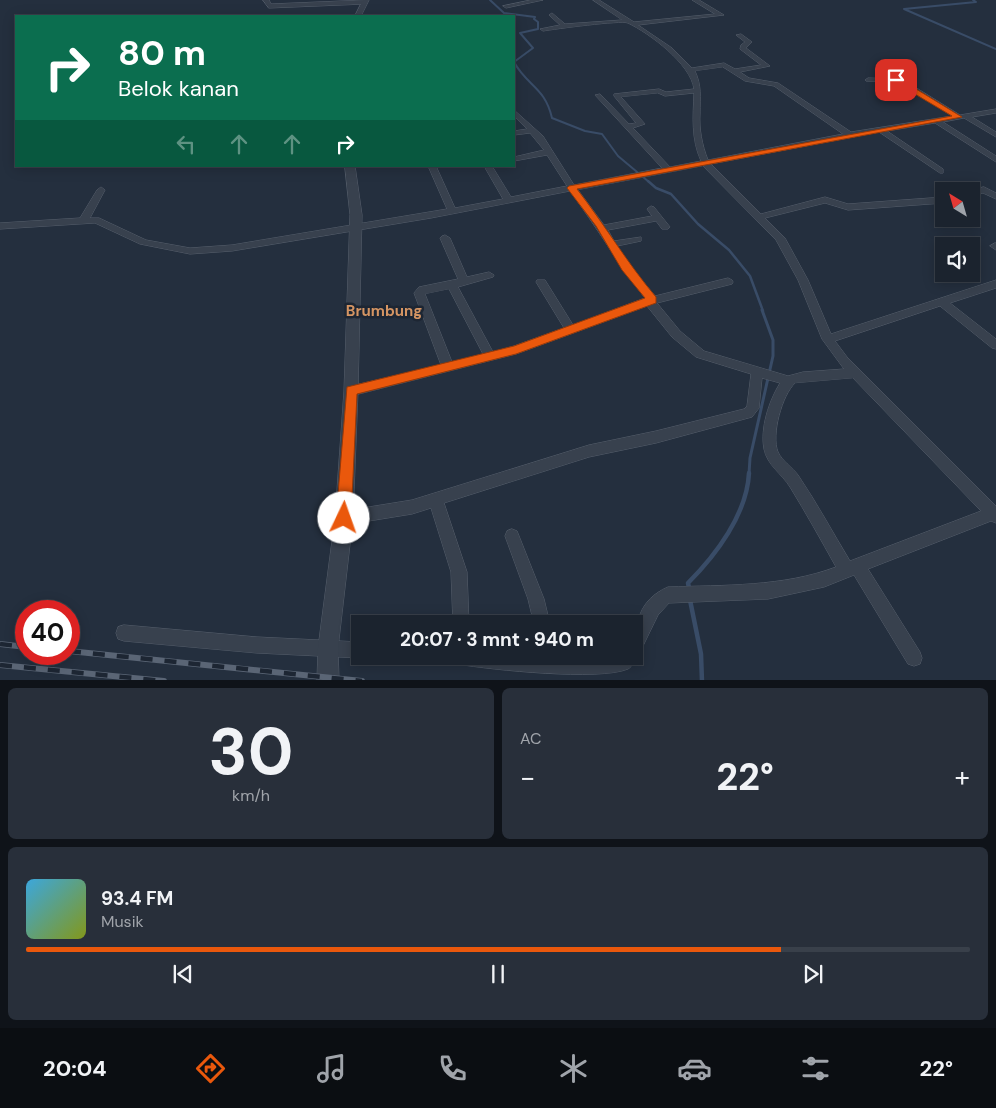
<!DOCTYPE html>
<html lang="id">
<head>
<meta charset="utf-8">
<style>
	body { margin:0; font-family:"DM Sans",sans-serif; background:#282f3a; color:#f1f3f6; height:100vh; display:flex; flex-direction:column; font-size:19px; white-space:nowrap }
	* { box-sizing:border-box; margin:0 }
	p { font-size:16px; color:#a0a4aa }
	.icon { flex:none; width:28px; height:28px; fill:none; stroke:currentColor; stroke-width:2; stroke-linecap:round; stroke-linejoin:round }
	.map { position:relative; height:680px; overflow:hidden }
	.side { display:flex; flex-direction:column; gap:8px; padding:8px; background:#0f1319; flex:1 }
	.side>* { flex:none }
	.guide { position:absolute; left:15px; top:15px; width:500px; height:152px; border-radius:0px; box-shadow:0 2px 12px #0003,0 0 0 1px #39404a; background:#0b6e4f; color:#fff; overflow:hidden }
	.needle { width:32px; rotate:323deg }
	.fabs { position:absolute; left:935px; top:182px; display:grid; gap:10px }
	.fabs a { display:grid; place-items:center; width:45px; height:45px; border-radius:0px; background:#1b232e; box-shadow:0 2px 12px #0003,0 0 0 1px #39404a; font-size:25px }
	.speed { position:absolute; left:15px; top:600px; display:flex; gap:10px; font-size:25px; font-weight:700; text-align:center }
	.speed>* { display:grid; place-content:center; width:65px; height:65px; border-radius:50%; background:#1b232e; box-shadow:0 2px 12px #0003,0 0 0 1px #39404a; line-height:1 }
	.speed .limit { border:8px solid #d22; background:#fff; color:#111 }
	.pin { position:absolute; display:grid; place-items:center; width:42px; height:42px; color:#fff; margin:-21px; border-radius:10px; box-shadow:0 2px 8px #0006 }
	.me { position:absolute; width:55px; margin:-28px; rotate:3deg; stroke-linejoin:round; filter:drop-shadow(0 0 4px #0008) }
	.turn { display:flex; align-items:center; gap:18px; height:105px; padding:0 20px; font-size:22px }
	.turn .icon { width:65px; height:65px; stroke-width:2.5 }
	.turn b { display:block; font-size:35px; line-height:42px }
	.lanes { display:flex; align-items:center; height:48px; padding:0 20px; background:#0003; justify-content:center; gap:25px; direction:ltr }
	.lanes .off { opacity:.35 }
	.big { font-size:38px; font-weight:700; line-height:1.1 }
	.side .card { flex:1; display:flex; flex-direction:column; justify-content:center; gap:8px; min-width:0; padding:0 18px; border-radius:8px; background:#282f3a }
	.side .dial { align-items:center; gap:0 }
	.dial b { font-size:65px; line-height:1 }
	.song { display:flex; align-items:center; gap:15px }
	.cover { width:60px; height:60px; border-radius:8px; background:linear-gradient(135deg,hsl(200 70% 55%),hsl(70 70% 35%)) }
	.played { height:5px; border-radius:2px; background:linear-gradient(90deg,#ea580c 80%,#39404a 80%) }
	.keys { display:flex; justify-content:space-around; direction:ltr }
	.heat { display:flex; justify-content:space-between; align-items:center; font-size:28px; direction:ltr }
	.side .tiles { flex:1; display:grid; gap:8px; grid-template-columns:1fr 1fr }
	.card:last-child { grid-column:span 2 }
	.trip { position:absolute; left:351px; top:615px; width:292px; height:50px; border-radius:0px; background:#1b232e; box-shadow:0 2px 12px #0003,0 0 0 1px #39404a; font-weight:700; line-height:50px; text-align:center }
	.tabs { display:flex; height:80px; justify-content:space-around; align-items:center; background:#0b0e12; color:#a0a4aa }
	.tabs .icon { width:35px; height:35px }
	.tabs .current { color:#ea580c }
	.tabs b { font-size:22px; color:#f1f3f6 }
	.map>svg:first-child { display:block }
</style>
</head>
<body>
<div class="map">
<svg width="996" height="681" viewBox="0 0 996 681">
	<rect width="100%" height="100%" fill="#242f3e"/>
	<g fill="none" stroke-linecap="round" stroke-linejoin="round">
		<g stroke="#394c67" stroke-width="2">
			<path d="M490,0L504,13L535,17L534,19L538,22V29L520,33L533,48L514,62C527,86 545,87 552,118L585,131L602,134L618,156L649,182"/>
			<polyline points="973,0 976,2 904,9 996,49"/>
		</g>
		<polyline stroke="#394c67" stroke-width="2.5" points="648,181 656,188 671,194 698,224 729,250 750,276 763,311"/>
		<polyline stroke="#394c67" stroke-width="3" points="749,474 750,458 773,356 773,340 762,310"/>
		<g stroke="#394c67" stroke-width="4.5">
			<path d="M689,588L688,583C716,555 747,514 749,473"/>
			<polyline points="690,600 701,654 702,681"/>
		</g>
		<defs>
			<g id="minor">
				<polygon points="263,0 269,0 271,4 365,0 368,2 365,4 269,8"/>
				<polygon points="531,0 543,0 506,8 503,6"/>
				<path d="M593,0H599L634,22L715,14L692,0H699L724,15L638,25L672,48L692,68L724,63L735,69L761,65L740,49L741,45L745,42L736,35L741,34L752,42L746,48L770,66L740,72L749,78L778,83L851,132L952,116L899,82L866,81L865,80L868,78L902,79L960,115L996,109V113L972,117L996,132V137L964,118L943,122L996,156V162L935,123L887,131L943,169V173H940L879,132L711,164L761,214L825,197L848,204L944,197V203L848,210L825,203L765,218L785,238L808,280L831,334L996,280V288L950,303L996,339V349L992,348L940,306L835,341L847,357L996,506V523L991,521L868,569L920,652L922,658L920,664L914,666L908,664L854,575L824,587L768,599L669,603L658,615L641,650L635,652C635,624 638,600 668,587C724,585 783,587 836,567C821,540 806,513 790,487C782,474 767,465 764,449C760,428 769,401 780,383L762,378L759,408L752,417L656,443L589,457L444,503L467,572L469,624H453L451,572L431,508L412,514L344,525L339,523L337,518L339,513L344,511L412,500L589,445L656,431L744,409L747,406L751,374L696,357L672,337L647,306L516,354L351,396L347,394L345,391L347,388L351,386L441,365L414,293L419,287L458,279L440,238L442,236L445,235L450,238L467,277L489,272L494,275L493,277L458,287L493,352L514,346L564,328L536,282L537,280H545L573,325L645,298C618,264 596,226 570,191L431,218L232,251L190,254L140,244L95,223L0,229V223L80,218L97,190L101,187L105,190L90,218H99L146,240L190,248L232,245L447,209L428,166H436L455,208L503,199L484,166H492L511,197L567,186L547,155L514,161V157L544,150L530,133L514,135V131L527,129L514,116V110L543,136L574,185L662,168L595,95L600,94L629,124L636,123L614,96V94L659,89L666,92L694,89C691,64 649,33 628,23C621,20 555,29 543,31L540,29L560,25L549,15L552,13L565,24L622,20ZM723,67L745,81L774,86L843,134L708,160C702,145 699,129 700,113C700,97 702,86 695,71ZM658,93L665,96L694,93C693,117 691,139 701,161L670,167L633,128L645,124L621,97ZM703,166L776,240L798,280L822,339L844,369L803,372L788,376L704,351L680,331L657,303L732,284L733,282L732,280L728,278L655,296L630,266L617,246L641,241V237L614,241L608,230L656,221L662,229H668L670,227L654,207L651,206L647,209L652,216L604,225L578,190ZM449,289L483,354L452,362L425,294ZM853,378L981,511L850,561C833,533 817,503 798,475C792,467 782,461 778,452C771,435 782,395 795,383Z"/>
				<polygon points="984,187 996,193 996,199 983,193 971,196 971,191 968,191"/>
				<polygon points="995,243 996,243 996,250 990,246"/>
				<polygon points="512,529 517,531 519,536 544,599 550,624 534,624 528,599 505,536 507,531"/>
				<polygon points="124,625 257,637 360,642 360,656 365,656 360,658 257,653 124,641 118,639 116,633 118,627"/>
				<path d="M635,653L636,656C634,661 633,666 628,669C599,681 493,670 457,664L451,662L449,656H515L577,662L596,661L617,656H635Z"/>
			</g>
			<g id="tertiary">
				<polygon points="363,0 369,0 361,16 355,16"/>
				<polygon points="345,166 355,166 362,215 358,391 353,518 338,648 339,681 317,681 318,648 335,518 344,391 350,215"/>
			</g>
		</defs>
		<use href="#minor" stroke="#565f6c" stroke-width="1"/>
		<use href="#tertiary" stroke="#565f6c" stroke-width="1"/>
		<use href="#minor" fill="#38414e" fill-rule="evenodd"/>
		<use href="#tertiary" fill="#38414e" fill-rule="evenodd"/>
		<defs>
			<g id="rail">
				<polyline points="0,644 26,647"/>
				<polyline points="69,651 362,681"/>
				<polyline points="0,665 164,681"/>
			</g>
		</defs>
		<use href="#rail" stroke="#5a6575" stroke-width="6"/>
		<use href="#rail" stroke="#1d2633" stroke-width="4.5" stroke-dasharray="12" stroke-linecap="butt"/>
	</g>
	<path fill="#ea580c" stroke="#983908" d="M893,78H898L962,117L577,189C605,225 627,263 656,297V303L516,354L357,394L351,518L349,523L344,525L338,523L336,518L347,387L514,346L645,298L622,270L596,226L567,188L569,186L952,116L893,81Z"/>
	<g text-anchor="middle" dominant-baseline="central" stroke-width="5" stroke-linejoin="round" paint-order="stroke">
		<g font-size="15" font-weight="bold" fill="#d59563" stroke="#1d2633">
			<text x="384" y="311">Brumbung</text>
		</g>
	</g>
</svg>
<div class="fabs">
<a><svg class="needle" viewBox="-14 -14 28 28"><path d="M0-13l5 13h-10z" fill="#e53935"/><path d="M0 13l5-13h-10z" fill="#a0a4aa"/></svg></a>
<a><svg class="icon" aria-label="sound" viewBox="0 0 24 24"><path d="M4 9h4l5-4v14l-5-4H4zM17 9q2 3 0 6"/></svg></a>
</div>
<div class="speed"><div class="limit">40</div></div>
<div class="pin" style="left:896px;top:80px;background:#d93025"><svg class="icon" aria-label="arrive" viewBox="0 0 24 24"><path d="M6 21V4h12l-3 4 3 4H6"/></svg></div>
<svg class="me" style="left:344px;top:518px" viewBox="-20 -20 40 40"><circle r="19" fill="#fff"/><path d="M0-13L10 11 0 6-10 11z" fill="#ea580c"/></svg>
<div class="trip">20:07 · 3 mnt · 940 m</div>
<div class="guide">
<div class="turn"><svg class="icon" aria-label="right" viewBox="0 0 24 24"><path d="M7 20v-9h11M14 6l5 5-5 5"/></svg><div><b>80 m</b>Belok kanan</div></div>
<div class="lanes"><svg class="icon off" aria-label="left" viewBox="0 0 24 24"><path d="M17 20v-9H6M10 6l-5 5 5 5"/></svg><svg class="icon off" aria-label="ahead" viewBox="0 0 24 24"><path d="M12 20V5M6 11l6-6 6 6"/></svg><svg class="icon off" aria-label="ahead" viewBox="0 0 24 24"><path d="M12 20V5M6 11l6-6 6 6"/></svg><svg class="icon" aria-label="right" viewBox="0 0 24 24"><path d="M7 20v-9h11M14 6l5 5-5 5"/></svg></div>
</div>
</div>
<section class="side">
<div class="tiles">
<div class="card dial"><b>30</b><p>km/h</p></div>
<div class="card"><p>AC</p>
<div class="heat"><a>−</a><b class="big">22°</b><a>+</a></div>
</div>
<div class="card">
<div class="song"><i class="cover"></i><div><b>93.4 FM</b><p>Musik</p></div></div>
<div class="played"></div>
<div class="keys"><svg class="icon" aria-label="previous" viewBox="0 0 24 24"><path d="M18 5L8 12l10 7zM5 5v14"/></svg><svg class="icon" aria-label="pause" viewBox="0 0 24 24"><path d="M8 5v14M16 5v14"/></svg><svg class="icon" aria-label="next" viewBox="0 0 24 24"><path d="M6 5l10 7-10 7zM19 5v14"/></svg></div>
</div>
</div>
</section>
<nav class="tabs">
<b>20:04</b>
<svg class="icon current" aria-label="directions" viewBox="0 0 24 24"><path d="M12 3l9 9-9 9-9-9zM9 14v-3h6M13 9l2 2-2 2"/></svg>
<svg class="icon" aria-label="music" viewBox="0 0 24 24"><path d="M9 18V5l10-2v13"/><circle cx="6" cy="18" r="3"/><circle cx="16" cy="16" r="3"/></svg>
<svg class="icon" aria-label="phone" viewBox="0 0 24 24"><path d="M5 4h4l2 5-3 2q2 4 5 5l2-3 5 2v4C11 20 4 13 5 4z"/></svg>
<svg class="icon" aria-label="climate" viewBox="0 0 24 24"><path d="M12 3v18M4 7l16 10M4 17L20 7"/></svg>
<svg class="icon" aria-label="car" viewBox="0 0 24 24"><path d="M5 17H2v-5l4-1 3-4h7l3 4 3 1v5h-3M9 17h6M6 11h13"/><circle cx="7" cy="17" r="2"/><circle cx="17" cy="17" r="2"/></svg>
<svg class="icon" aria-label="filters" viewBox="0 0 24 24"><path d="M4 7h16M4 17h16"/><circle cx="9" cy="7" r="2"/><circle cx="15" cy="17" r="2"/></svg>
<b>22°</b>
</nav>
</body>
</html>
